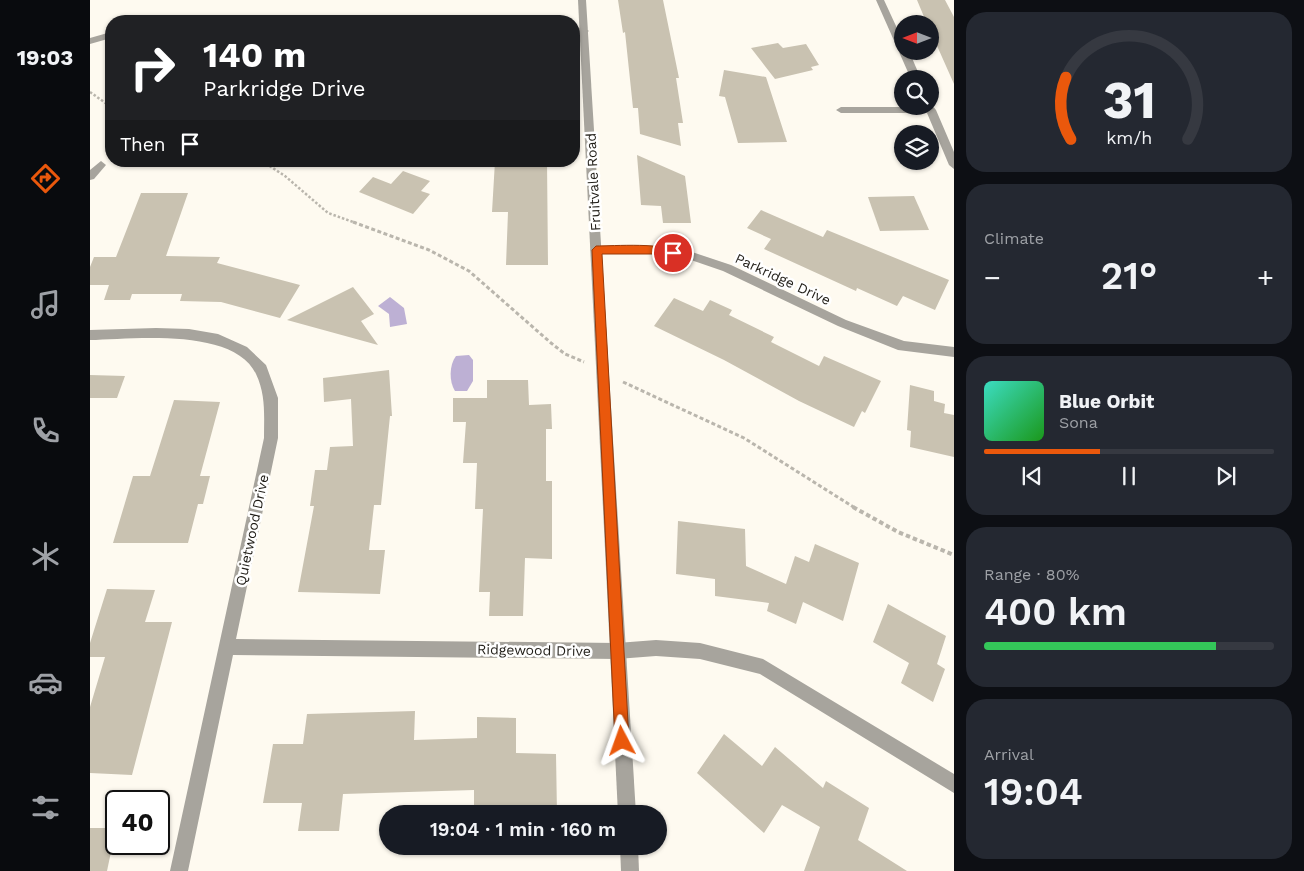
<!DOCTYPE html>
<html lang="en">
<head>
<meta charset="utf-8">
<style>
	body { margin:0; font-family:"Work Sans",sans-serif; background:#242831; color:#f1f3f6; height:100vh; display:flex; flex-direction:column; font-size:19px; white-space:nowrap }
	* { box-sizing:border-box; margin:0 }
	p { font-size:16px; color:#9ea1a6 }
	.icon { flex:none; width:28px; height:28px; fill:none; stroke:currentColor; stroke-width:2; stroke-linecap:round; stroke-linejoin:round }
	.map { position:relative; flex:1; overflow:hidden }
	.panel { display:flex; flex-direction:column; gap:12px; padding:12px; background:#0d0f14; width:350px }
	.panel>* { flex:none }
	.banner { position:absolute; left:15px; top:15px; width:475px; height:152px; border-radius:20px; box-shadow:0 1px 4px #0004; background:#202124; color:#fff; overflow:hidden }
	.needle { width:32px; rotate:270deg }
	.controls { position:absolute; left:804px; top:15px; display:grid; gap:10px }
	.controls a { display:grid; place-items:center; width:45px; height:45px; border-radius:50%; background:#171b24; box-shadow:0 1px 4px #0004; font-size:25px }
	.speed { position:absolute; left:15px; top:790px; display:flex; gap:10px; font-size:25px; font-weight:700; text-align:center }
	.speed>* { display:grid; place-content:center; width:65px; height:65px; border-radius:50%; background:#171b24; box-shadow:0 1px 4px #0004; line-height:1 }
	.speed .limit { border:2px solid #111; border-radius:8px; background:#fff; color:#111 }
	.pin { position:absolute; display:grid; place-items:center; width:42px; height:42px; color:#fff; margin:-21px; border:2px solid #fff; border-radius:50%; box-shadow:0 1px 5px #0007 }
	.me { position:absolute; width:55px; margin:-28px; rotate:356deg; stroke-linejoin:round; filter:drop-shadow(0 0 4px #0008) }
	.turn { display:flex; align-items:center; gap:18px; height:105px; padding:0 15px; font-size:22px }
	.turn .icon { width:65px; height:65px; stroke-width:2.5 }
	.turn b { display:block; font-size:35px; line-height:42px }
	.then { display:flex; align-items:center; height:48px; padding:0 15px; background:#0003; gap:10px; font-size:19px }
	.big { font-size:38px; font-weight:600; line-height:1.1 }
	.panel .tile { flex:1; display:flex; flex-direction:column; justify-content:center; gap:8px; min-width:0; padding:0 18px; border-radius:20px; background:#242831 }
	.panel .dial { align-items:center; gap:0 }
	.dial svg { height:130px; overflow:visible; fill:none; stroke:#363941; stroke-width:7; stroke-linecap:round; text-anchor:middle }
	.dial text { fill:#f1f3f6; stroke:none }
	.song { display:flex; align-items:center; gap:15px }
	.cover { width:60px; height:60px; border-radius:8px; background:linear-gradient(135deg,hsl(170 70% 55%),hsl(120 70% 35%)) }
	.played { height:5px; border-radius:2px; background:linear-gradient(90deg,#ea580c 40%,#363941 40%) }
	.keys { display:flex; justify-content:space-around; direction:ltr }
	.heat { display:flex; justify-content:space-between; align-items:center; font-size:28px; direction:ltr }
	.charge { height:8px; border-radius:4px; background:linear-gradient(90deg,#34c759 80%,#363941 0) }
	.trip { position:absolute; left:289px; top:805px; width:288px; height:50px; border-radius:25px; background:#171b24; box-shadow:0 1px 4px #0004; font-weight:600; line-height:50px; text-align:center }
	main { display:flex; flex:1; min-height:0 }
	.tab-bar { display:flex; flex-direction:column; width:90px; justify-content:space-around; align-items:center; background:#090b0e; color:#9ea1a6 }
	.tab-bar .icon { width:35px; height:35px }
	.tab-bar .selected { color:#ea580c }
	.tab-bar b { font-size:22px; color:#f1f3f6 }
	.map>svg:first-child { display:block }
</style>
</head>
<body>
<main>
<nav class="tab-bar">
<b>19:03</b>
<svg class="icon selected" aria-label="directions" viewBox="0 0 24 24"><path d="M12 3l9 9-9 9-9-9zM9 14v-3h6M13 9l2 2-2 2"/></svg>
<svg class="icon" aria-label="music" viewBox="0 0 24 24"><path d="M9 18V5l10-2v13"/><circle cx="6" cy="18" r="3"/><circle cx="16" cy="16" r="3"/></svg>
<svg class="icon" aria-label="phone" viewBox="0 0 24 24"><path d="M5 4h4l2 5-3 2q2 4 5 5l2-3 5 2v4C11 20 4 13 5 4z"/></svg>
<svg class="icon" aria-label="climate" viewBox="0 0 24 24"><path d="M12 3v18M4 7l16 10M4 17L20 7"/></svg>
<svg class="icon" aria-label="car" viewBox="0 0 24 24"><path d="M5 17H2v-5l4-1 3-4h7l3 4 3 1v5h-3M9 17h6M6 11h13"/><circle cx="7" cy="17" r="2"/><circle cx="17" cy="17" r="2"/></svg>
<svg class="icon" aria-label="filters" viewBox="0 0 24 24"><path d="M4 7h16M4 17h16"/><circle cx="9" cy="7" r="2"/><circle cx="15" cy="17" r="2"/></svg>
</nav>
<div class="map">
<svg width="864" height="871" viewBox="0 0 864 871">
	<rect width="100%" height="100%" fill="#fefaf0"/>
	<g fill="#bdb0d4">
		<polygon points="300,297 314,308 317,324 300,327 299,314 288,306"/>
		<path d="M379,355L383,360V381L377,391H365C359,382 359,365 366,356Z"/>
	</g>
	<g fill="#c9c2b1">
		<polygon points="528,0 573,0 589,78 586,78 593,123 588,123 591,146 550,134 548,108 543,108 535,32 533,33"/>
		<polygon points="827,0 855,0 864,17 864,84 840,30 840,24 837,24"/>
		<polygon points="688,43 693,48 716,44 729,65 721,67 723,70 685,79 661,48"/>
		<polygon points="634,70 676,77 697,142 648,143 635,97 629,96"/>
		<polygon points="547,155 595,176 601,223 573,223 571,206 551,205"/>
		<polygon points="405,161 457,161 458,265 416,265 418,212 402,212"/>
		<polygon points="313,171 340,181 331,191 340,194 323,214 269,192 283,177 301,184"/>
		<polygon points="51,193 98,193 76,256 130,257 127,263 210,285 190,318 131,302 90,301 92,294 42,294 40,300 14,300 19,285 0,285 0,267 4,257 26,257"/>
		<polygon points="824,196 839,230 790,231 778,197"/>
		<polygon points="671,210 733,237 737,230 859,280 845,310 813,296 807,306 767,288 766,291 674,249 681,239 657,228"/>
		<polygon points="263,287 284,314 271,321 288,345 197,320"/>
		<polygon points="584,298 613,311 620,300 642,310 639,315 684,337 681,342 729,366 734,356 791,381 775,413 772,411 764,427 709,401 634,360 564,326"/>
		<polygon points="299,370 302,416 300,416 291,505 284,505 279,550 295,550 290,594 208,592 224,506 220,506 225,470 237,470 240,447 263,446 261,399 234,402 233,378"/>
		<polygon points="0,375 35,376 27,398 0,398"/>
		<polygon points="397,380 438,380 439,405 461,404 462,429 456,429 456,481 462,481 462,559 435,558 433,616 399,616 400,592 389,592 393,509 385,509 387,463 373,463 376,422 363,422 363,398 397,398"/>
		<polygon points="820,385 844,391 844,401 855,404 854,413 864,415 864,457 820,447 821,431 817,430"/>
		<polygon points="84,400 130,402 110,476 120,476 113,504 108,504 98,543 23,543 43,476 60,476"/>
		<polygon points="588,521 655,529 656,566 696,584 705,556 719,562 725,544 769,563 753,621 713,602 706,624 677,611 679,603 625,596 625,579 586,574"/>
		<polygon points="17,589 65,590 55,622 82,622 42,775 0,773 0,707 15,657 0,657 0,643"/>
		<polygon points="798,604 856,636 847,664 855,669 843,702 811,683 819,663 783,642"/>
		<polygon points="325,711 324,740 387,738 387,717 426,718 426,753 466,754 467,814 384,814 384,790 253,794 249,831 208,831 212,803 173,803 183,744 213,744 217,714"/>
		<polygon points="634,734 672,766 685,747 733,788 736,781 779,808 768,840 817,871 714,871 730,827 692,805 674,833 607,773"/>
		<polygon points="0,828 26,828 17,871 0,871"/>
	</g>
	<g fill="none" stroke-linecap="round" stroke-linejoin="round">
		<g stroke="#bab6ad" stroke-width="2.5" stroke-dasharray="2.5 2" stroke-linecap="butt">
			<polyline points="0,92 21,107"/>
			<polyline points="172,161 195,176 238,213 266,223"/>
		</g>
		<g stroke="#bab6ad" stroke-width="3" stroke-dasharray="4 2.5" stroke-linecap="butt">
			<polyline points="263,222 339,250 379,271 461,343 475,354 494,362"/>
			<polyline points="533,382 654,438 765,508"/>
		</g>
		<polyline stroke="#bab6ad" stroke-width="4" stroke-dasharray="4.5 3" stroke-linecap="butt" points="763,507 808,532 864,555"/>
		<g fill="#a7a49d" fill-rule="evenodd">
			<polygon points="786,0 794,0 812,39 812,51 819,51 831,79 821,79"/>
			<polygon points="484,28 494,28 499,31 494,34 484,34"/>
			<polygon points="21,32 21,38 0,44 0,38"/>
			<polygon points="840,103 846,110 864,152 864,169 859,165 837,113 751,113 746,110 751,107 834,107 840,106"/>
			<polygon points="11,161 16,165 4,179 0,180 0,170"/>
			<polygon points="506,246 565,246 602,252 641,265 756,320 814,341 864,347 864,357 808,350 748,326 633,271 601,260 565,254 506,254 500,250"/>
			<path d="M66,328L99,329L128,334L157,347L176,365L188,398V438L146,639L527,643L566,640L610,643L673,659L864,774V793L670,674L610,659L566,656L527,659L143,655L98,871H80L174,438C174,415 176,395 166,374C144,327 42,339 0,340V330Z"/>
		</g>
		<g fill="#a7a49d" fill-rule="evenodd">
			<polygon points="488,0 496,0 546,814 528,814"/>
			<polygon points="530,846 548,846 549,871 531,871"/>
		</g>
	</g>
	<path fill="#ea580c" stroke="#983908" d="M506,246C523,246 578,242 588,253L583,257L565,254H512L539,741L537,746L532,748L527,746L525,741L502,250Z"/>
	<g text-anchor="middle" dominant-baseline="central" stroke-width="5" stroke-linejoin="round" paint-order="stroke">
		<g font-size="14" fill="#201d17" stroke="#fff">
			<text transform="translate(503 182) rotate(-93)">Fruitvale Road</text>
			<text transform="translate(693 279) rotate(25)">Parkridge Drive</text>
			<text transform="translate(162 530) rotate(-78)">Quietwood Drive</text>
			<text transform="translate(444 650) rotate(1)">Ridgewood Drive</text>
		</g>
	</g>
</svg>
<div class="controls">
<a><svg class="needle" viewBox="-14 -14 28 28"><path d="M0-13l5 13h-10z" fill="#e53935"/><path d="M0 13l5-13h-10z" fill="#9ea1a6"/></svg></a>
<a><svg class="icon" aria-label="search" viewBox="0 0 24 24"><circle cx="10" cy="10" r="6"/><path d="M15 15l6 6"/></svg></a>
<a><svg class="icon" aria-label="layers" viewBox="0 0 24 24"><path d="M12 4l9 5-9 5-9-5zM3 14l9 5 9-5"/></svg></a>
</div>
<div class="speed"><div class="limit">40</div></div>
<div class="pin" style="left:583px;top:253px;background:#d93025"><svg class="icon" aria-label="arrive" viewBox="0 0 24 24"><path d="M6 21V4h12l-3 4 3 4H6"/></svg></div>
<svg class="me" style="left:532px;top:741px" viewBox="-20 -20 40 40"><path d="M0-17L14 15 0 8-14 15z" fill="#ea580c" stroke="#fff" stroke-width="4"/></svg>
<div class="trip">19:04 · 1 min · 160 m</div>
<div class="banner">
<div class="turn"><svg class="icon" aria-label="right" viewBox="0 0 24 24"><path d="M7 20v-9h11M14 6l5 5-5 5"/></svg><div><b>140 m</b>Parkridge Drive</div></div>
<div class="then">Then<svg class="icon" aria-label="arrive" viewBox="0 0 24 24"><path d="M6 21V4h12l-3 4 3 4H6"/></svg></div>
</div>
</div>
<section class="panel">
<div class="tile dial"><svg viewBox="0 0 100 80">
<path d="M14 69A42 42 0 1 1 86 69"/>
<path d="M14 69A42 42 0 0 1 11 31" stroke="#ea580c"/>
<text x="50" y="56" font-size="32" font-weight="700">31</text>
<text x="50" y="72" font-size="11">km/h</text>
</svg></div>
<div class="tile"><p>Climate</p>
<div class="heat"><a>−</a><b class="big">21°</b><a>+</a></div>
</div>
<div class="tile">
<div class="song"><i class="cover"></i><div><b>Blue Orbit</b><p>Sona</p></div></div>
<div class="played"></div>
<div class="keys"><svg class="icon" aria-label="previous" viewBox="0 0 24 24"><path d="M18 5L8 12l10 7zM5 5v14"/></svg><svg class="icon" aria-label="pause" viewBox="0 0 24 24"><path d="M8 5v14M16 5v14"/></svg><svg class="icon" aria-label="next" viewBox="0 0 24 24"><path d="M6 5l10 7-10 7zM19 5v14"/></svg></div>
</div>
<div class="tile"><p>Range · 80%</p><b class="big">400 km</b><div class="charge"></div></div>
<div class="tile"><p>Arrival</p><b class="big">19:04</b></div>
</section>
</main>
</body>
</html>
